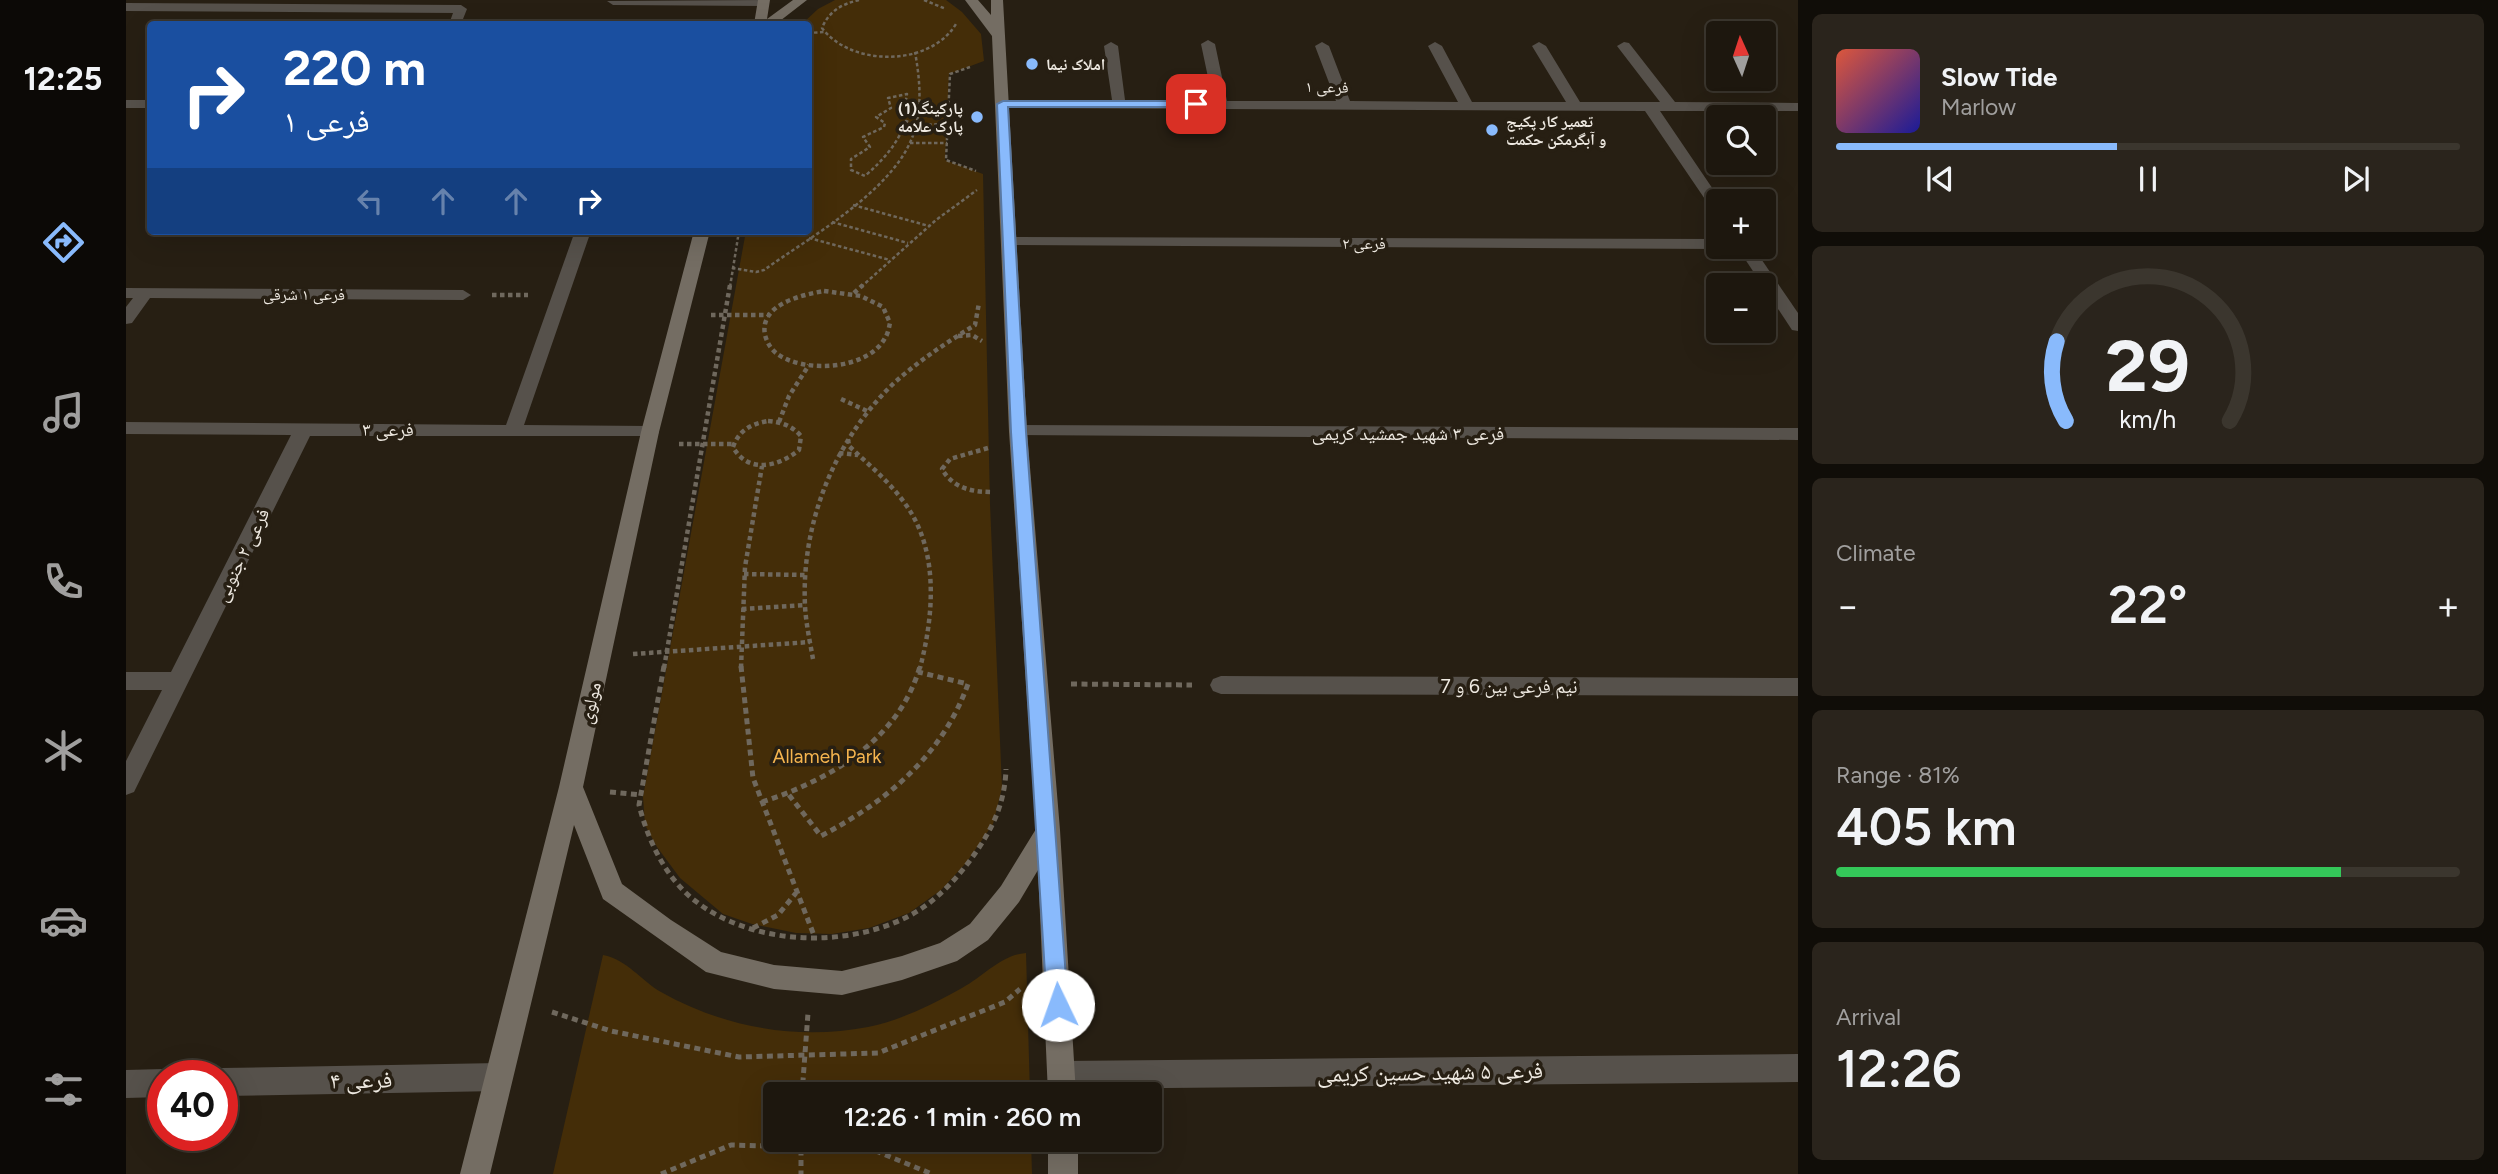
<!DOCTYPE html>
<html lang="en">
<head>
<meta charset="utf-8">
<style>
	body { margin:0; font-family:Figtree,"Noto Naskh Arabic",sans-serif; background:#2a241c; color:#f1f3f6; height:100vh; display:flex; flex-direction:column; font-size:26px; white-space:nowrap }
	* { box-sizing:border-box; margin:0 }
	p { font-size:23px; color:#a09f9e }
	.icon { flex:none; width:38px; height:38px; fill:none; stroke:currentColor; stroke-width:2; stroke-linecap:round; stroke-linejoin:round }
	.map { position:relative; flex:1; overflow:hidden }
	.side { display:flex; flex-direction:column; gap:14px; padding:14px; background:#100d08; width:700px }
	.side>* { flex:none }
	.top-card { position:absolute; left:21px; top:21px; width:665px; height:214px; border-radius:7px; box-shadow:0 7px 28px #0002,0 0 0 2px #3b362e; background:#1a4fa0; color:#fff; overflow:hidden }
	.needle { width:46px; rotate:357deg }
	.tools { position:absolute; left:1580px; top:21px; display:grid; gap:14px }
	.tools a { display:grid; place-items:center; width:70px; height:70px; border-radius:7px; background:#1d170e; box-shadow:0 7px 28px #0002,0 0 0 2px #3b362e; font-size:35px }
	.speed { position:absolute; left:21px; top:1060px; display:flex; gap:14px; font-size:35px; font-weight:700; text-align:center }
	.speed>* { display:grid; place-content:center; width:91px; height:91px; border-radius:50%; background:#1d170e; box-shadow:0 7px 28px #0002,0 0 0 2px #3b362e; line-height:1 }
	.speed .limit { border:10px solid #d22; background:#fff; color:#111 }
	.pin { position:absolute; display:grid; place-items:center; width:60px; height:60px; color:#fff; margin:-30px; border-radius:14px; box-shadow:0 4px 10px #0006 }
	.me { position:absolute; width:77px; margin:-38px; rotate:357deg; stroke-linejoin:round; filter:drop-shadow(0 0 5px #0008) }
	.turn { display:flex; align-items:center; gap:24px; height:147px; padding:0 21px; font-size:32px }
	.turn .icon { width:91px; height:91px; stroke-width:2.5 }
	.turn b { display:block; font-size:49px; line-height:60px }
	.lanes { display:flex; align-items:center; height:66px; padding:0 21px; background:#0003; justify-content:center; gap:35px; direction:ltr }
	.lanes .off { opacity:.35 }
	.big { font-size:52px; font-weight:600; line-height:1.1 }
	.side .card { flex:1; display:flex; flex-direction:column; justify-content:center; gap:10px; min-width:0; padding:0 24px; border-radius:10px; background:#2a241c }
	.side .dial { align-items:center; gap:0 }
	.dial svg { height:182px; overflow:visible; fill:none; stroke:#3b362e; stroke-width:7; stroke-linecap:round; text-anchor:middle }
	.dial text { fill:#f1f3f6; stroke:none }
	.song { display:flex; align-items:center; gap:21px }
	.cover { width:84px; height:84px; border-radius:10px; background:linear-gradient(135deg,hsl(10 70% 55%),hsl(240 70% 35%)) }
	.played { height:7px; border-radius:4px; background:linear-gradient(90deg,#89bafc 45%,#3b362e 45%) }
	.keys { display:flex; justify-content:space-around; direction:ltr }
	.heat { display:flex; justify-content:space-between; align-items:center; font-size:38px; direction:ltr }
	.charge { height:10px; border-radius:5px; background:linear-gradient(90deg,#34c759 81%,#3b362e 0) }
	.trip { position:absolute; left:637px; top:1082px; width:399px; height:70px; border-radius:7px; background:#1d170e; box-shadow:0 7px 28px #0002,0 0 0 2px #3b362e; font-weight:600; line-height:70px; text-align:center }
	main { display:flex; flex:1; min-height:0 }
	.tab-bar { display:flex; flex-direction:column; width:126px; justify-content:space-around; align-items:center; background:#0c0906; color:#a09f9e }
	.tab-bar .icon { width:49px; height:49px }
	.tab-bar .active { color:#89bafc }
	.tab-bar b { font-size:32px; color:#f1f3f6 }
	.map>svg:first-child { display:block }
</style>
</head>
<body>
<main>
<nav class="tab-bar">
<b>12:25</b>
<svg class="icon active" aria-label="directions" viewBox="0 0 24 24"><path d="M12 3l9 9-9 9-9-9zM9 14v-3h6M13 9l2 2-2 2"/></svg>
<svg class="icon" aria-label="music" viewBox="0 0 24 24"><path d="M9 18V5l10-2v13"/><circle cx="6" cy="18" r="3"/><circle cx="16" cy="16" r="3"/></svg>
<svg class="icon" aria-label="phone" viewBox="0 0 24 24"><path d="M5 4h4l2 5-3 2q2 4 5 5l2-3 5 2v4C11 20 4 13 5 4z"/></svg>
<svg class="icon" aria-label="climate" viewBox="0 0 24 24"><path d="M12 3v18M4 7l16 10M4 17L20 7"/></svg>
<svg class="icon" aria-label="car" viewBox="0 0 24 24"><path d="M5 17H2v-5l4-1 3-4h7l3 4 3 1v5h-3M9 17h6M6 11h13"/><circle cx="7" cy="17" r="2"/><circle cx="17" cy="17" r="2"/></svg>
<svg class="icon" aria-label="filters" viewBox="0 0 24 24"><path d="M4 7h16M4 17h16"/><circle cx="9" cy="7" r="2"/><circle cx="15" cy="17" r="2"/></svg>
</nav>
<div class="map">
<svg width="1672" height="1174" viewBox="0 0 1672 1174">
	<rect width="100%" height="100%" fill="#271f13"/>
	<g fill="#442d08">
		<polygon points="709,0 820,0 836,12 855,34 858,61 823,74 819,160 857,174 864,504 876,788 867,824 840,863 815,890 783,913 743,928 706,934 670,933 626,924 597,914 554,878 531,847 519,825 517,797 620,231 682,231 682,100 687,75 683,72 682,24 676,24 692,9"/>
		<path d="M900,953L904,1094H649V1139H905L906,1174H427L477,955C502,960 514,980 535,992C597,1027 671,1041 742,1027C773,1021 808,1004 836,988C858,976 875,955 900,953Z"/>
	</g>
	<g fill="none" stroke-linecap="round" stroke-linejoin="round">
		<g stroke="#6f685d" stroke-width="2.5" stroke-dasharray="3.5 2.5" stroke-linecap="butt">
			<path d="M733,0C716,4 703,11 696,28C725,67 804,67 830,24"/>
			<polyline points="798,0 820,9"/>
			<polyline points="682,33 698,32"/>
			<polyline points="844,67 824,74 820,160 850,171"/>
			<polyline points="682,74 685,75 682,85"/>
			<path d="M793,104L779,105L781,94L762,98L765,108L750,117L759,123L758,127L737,137L744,147L725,159V170L739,176C758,159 771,145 780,121L790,125L822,124"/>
			<polyline points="784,143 821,143"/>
			<polyline points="727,205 803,226"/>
			<polyline points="706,222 782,243"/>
			<polyline points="683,238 764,260"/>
			<path d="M606,268L630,272L638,270C684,237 765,192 786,138C797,110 794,80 789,52"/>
			<polyline points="604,287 613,231"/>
			<polyline points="735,287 810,220 851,190"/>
		</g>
		<g stroke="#6f685d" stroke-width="4.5" stroke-dasharray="4.5 3.5" stroke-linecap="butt">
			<path d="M698,291L735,296L757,307L764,323C763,327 762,334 759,338C742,370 677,374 650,353C644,348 641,342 639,335C633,304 676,295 698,291Z"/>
			<polyline points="728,293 737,285"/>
			<polyline points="366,295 402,295"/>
			<polyline points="585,315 643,315"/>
			<polyline points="832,336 846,335 856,341"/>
			<polyline points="715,399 741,411"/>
			<path d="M642,421C656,422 666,426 675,436L673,450C652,467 622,474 607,447C613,430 625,424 642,421Z"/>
			<polyline points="653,422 663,396 683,365"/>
			<path d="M722,439L723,446C743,465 764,482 780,505C813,551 808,615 794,668"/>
			<polyline points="553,444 608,444"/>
			<path d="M862,448L824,459L816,469C827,488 845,492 866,492"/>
			<polyline points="713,453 732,455"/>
			<polyline points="618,574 681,575"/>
			<polyline points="616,609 680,605"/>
			<polyline points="507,654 684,642"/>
			<path d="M687,659C684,642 680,624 679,606C675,524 708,441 767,384C792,361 820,343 849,325L853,303"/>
			<polyline points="538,668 604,285"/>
			<polyline points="615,668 619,567 636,466"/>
		</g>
		<g stroke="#6f685d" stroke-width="5" stroke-dasharray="6 4.5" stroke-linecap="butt">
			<path d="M538,666L513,805C522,840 539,877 568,900C625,945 717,949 781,917C809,903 832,878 850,852C868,826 879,801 880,769"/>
			<polyline points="615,666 627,778 689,938"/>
			<polyline points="945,684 1066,685"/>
			<polyline points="484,792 515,795"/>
			<path d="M663,795L695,836C761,801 816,756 842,684L792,672"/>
			<path d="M636,802C704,780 774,739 794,666"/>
			<polyline points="627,928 652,915 670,893"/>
			<polyline points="426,1012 485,1031 613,1057 752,1053 879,1002 894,989"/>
			<polyline points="676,1094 682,1013"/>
			<polyline points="675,1139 675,1174"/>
			<polyline points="535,1174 605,1145 745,1149 806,1174"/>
		</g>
		<g fill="#56514b" fill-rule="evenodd">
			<polygon points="642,0 641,5 637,6 487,5 481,1"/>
			<polygon points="0,3 335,5 341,9 335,24 323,24 327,13 0,11"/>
			<polygon points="1082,40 1089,44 1101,101 1210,101 1189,46 1196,42 1203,46 1224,101 1332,102 1302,46 1309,42 1316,46 1346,102 1440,102 1406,46 1413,42 1420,46 1454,102 1534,102 1491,46 1498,42 1503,43 1549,102 1672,103 1672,111 1534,111 1595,201 1592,201 1592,213 1587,211 1519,111 877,108 870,104 877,100 986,100 978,46 985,42 992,46 999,100 1087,101 1075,44"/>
			<rect x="0" y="100" width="24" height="8"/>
			<polygon points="449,231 465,231 398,425 524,426 531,428 533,432 531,436 184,436 8,792 0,795 0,761 36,690 0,690 0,672 45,672 165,435 0,434 0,422 380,425"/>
			<polygon points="883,237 1592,239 1592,247 1598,247 1592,249 877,245 875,242"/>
			<polygon points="1611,247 1627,247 1672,313 1672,331 1666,330"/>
			<polygon points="0,288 337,290 345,295 337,300 24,298 6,323 0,324 0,307 7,298 0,298"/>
			<polygon points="892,425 1672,428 1672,440 885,435 883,431 885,427"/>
			<polygon points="1095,676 1672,678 1672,696 1095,694 1087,691 1084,685 1087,679"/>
			<polygon points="1672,1054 1672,1082 936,1089 926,1085 922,1075 926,1065 936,1061"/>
			<polygon points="373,1063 383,1067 387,1077 383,1087 373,1091 96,1096 96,1076 84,1076 86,1072 96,1068"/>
			<polygon points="37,1069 48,1076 37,1076 37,1097 0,1098 0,1070"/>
		</g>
		<g fill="#746d63" fill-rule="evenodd">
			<polygon points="632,0 644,0 641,19 667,0 681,0 650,24 628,24"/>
			<polygon points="839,0 852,0 865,15 865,0 877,0 901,431 934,830 950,1094 922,1094 912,870 893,902 862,940 831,961 776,980 716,995 648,989 580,972 477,899 448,825 364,1174 334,1174 433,787 515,432 568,231 584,231 533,432 457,787 496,884 545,920 595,952 648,965 716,971 776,956 814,943 844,924 875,886 910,829 883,431 866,36"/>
			<rect x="922" y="1139" width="30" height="35"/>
		</g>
	</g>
	<polygon fill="#89bafc" stroke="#5979a4" stroke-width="2" points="877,101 1070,101 1075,104 1070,107 882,107 900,432 942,1005 939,1012 932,1015 924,1012 921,1005 885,432 871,104"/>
	<g fill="#89bafc" stroke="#271f13" stroke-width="2.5">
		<circle cx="906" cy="64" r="7"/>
		<circle cx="851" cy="117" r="7"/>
		<circle cx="1366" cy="130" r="7"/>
	</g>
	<g text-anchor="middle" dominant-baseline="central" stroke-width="7" stroke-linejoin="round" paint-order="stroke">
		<g font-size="16" font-weight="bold" fill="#eee9e1" stroke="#271f13" text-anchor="start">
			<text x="920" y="64">املاک نیما</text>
			<text x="837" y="108" text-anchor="end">پارکینگ(1)<tspan x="837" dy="18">پارک علامه</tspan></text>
			<text x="1380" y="121">تعمیر کار پکیج<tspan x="1380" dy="18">و آبگرمکن حکمت</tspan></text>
		</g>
		<g font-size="16" fill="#eee9e1" stroke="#271f13">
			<text transform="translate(1201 87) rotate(1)">فرعی ۱</text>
			<text x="1238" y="243">فرعی ۲</text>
			<text x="178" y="294">فرعی ۱ شرقی</text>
		</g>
		<g font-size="19" fill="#eee9e1" stroke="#271f13">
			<text x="262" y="429">فرعی ۳</text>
			<text x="1282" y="433">فرعی ۳ شهید جمشید کریمی</text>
			<text transform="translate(116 555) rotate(-64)">فرعی ۲ جنوبی</text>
			<text x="1383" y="686">نیم فرعی بین 6 و 7</text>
			<text transform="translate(464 703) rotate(-77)">مولوی</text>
		</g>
		<g font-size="19" fill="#f6b54f" stroke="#271f13">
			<text x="701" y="756">Allameh Park</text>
		</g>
		<g font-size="23" fill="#eee9e1" stroke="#271f13">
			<text transform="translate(1304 1072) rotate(-1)">فرعی ۵ شهید حسین کریمی</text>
			<text transform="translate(235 1080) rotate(-1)">فرعی ۴</text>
		</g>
	</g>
</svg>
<div class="tools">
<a><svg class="needle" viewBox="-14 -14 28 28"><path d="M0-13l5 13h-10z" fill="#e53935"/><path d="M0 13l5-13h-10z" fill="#a09f9e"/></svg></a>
<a><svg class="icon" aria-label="search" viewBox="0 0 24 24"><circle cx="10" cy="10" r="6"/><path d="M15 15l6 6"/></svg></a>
<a>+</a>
<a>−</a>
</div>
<div class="speed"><div class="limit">40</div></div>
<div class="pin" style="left:1070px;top:104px;background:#d93025"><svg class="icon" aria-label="arrive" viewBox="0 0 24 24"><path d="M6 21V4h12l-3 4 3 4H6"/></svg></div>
<svg class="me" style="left:932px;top:1005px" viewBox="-20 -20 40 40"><circle r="19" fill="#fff"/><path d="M0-13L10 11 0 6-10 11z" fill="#89bafc"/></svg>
<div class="trip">12:26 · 1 min · 260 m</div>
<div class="top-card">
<div class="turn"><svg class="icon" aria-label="right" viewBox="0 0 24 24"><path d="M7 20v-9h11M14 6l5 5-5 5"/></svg><div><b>220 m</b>فرعی ۱</div></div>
<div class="lanes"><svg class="icon off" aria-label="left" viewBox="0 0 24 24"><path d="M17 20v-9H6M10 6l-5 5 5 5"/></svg><svg class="icon off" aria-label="ahead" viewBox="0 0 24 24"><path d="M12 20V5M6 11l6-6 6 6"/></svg><svg class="icon off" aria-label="ahead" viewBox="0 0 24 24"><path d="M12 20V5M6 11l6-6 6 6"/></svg><svg class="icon" aria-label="right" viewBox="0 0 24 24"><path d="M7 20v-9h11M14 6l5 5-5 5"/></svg></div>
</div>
</div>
<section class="side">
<div class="card">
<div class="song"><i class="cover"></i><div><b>Slow Tide</b><p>Marlow</p></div></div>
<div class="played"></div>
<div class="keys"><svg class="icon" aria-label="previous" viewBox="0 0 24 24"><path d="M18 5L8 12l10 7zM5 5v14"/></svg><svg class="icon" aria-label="pause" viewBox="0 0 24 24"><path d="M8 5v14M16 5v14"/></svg><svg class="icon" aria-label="next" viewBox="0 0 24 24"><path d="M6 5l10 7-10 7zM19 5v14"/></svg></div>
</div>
<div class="card dial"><svg viewBox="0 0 100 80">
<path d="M14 69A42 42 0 1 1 86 69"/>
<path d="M14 69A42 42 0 0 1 10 34" stroke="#89bafc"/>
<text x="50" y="56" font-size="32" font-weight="700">29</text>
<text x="50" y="72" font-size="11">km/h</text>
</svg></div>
<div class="card"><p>Climate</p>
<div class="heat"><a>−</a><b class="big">22°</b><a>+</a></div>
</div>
<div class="card"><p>Range · 81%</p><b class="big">405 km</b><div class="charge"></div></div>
<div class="card"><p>Arrival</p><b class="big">12:26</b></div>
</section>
</main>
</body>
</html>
